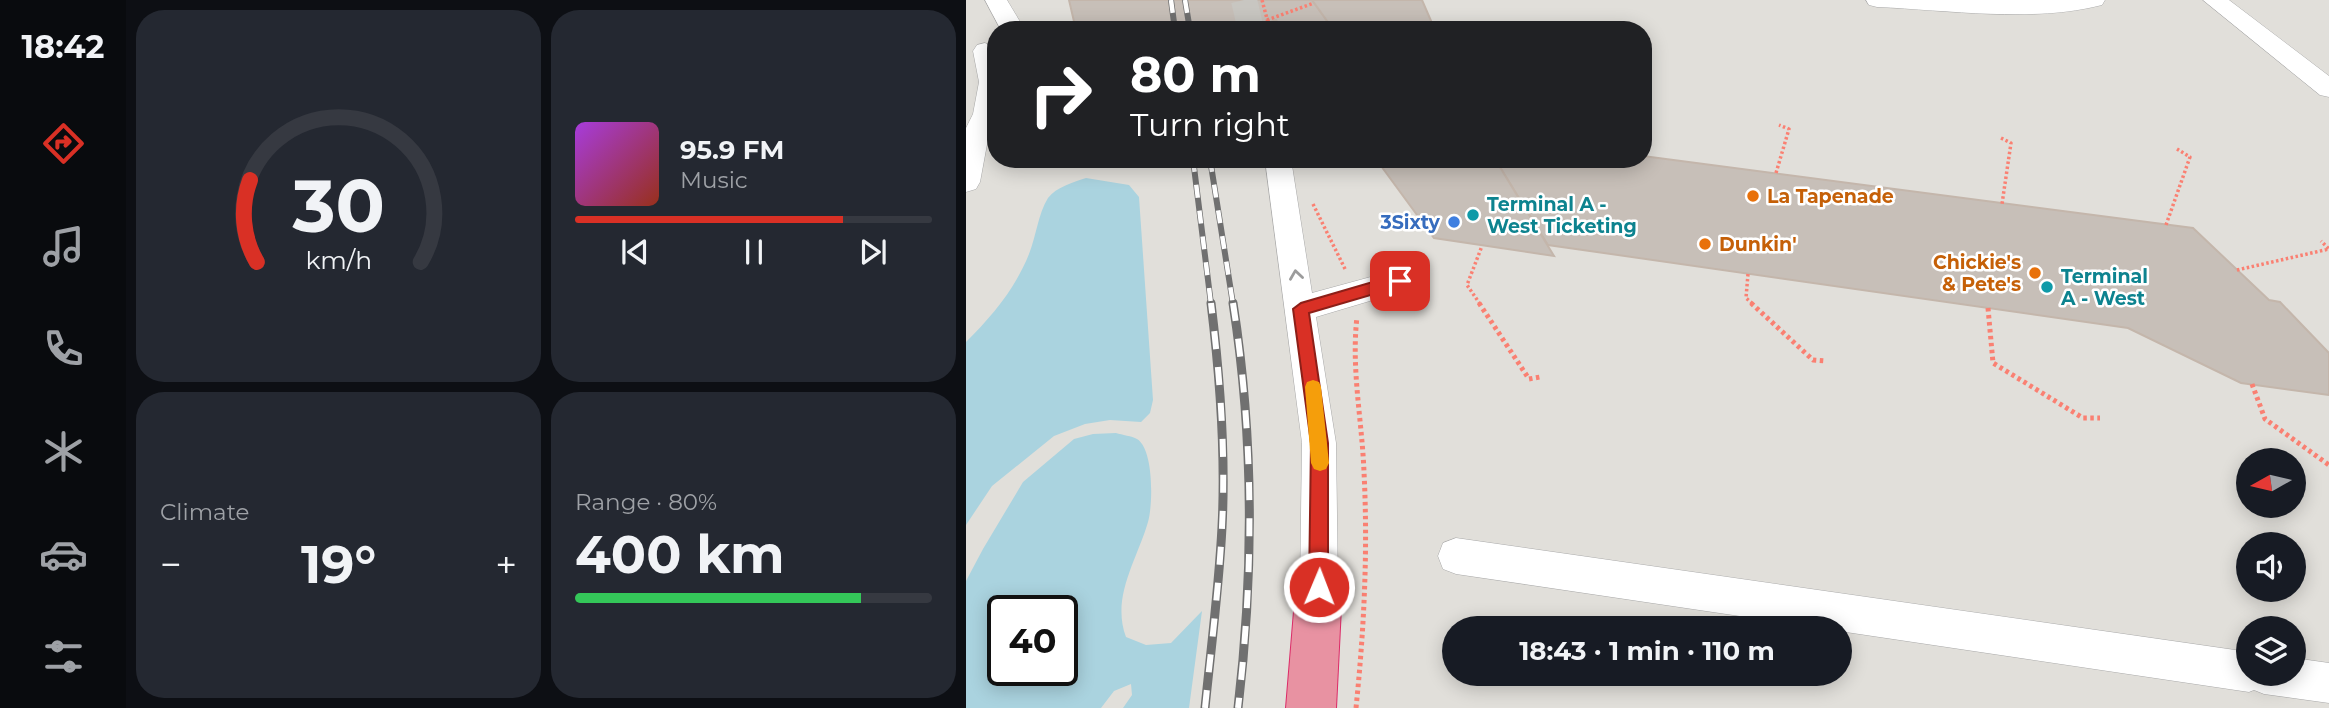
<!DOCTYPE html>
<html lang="en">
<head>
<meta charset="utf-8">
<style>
	body { margin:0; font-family:Montserrat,sans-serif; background:#242831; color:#f1f3f6; height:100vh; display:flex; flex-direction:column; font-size:26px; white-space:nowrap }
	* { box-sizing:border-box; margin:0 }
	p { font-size:23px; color:#9ea1a6 }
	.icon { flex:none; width:38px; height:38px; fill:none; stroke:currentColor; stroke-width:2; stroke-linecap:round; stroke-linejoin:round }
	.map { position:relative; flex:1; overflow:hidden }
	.sheet { display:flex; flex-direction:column; gap:10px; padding:10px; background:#0d0f14; width:840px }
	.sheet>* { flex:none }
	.hud { position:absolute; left:21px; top:21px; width:665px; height:147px; border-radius:28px; box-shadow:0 4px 18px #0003; background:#202124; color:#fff; overflow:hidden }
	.needle { width:46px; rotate:262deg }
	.controls { position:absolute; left:1270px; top:448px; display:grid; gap:14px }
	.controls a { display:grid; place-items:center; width:70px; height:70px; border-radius:50%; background:#171b24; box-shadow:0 4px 18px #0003; font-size:35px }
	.speed { position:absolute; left:21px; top:595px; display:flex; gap:14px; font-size:35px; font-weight:700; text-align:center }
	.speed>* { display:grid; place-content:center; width:91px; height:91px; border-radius:50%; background:#171b24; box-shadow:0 4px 18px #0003; line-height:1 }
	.speed .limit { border:4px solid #111; border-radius:10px; background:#fff; color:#111 }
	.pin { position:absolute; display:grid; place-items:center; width:60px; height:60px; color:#fff; margin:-30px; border-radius:14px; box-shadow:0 4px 10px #0006 }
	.me { position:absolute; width:77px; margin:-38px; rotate:1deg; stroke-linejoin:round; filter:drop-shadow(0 0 5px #0008) }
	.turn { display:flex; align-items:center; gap:24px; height:147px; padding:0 28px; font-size:32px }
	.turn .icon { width:91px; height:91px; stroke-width:2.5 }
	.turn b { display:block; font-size:49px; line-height:60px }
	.big { font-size:52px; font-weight:700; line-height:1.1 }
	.sheet .tile { flex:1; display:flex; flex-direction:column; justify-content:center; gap:10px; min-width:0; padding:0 24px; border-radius:28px; background:#242831 }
	.sheet .dial { align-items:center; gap:0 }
	.dial svg { height:182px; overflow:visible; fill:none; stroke:#363941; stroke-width:7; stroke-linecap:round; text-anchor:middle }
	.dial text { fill:#f1f3f6; stroke:none }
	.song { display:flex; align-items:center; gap:21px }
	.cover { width:84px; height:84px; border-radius:10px; background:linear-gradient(135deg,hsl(280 70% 55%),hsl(10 70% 35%)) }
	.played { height:7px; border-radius:4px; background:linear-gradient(90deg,#d93025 75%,#363941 75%) }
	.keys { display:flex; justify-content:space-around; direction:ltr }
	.heat { display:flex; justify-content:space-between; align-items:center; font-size:38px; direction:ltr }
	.charge { height:10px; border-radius:5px; background:linear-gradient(90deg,#34c759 80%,#363941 0) }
	.sheet .tiles { flex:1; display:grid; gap:10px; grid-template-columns:repeat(2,1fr) }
	.trip { position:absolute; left:476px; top:616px; width:410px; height:70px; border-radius:35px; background:#171b24; box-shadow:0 4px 18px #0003; font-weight:700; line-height:70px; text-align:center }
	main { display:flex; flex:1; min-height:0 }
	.tab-bar { display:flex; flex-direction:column; width:126px; justify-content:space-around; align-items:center; background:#090b0e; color:#9ea1a6 }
	.tab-bar .icon { width:49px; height:49px }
	.tab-bar .selected { color:#d93025 }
	.tab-bar b { font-size:32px; color:#f1f3f6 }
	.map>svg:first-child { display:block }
</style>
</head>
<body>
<main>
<nav class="tab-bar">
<b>18:42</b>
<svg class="icon selected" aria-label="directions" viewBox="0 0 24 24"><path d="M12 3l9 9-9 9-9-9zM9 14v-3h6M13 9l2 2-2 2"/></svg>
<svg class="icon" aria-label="music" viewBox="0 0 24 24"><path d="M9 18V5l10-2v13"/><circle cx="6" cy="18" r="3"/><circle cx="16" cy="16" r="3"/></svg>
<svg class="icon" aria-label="phone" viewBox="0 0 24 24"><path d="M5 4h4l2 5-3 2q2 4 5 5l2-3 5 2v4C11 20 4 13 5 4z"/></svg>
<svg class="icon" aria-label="climate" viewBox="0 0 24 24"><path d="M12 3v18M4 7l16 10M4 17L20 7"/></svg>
<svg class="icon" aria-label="car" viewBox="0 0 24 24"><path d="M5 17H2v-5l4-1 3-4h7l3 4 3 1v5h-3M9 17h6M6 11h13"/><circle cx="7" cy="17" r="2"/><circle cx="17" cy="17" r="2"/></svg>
<svg class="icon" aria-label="filters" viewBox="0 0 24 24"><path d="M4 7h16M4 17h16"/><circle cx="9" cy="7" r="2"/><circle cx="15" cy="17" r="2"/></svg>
</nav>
<section class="sheet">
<div class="tiles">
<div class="tile dial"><svg viewBox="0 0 100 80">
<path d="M14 69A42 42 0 1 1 86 69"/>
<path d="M14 69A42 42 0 0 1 11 33" stroke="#d93025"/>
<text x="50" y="56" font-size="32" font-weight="700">30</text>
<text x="50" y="72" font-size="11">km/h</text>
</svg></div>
<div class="tile">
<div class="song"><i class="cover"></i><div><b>95.9 FM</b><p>Music</p></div></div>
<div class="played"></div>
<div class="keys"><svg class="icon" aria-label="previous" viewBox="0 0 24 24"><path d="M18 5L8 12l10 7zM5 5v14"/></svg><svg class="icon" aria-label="pause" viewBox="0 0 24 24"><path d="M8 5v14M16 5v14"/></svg><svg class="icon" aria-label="next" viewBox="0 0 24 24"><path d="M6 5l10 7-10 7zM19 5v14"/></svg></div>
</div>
<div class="tile"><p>Climate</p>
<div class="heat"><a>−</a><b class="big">19°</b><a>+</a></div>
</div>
<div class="tile"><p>Range · 80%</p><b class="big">400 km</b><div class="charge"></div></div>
</div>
</section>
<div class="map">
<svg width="1363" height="708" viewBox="0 0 1363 708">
	<rect width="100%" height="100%" fill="#f2efe9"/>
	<path fill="#e1dfda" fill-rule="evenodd" d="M0,0H1363V708H0ZM30,30H677V159H30ZM1283,460H1328V506H1283ZM1283,544H1328V590H1283ZM37,611H96V670H37ZM488,628H873V674H488ZM1283,628H1328V674H1283Z"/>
	<g fill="#aad3df" fill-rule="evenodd">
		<path d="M120,178L163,185L173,197L187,400L184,413L175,422L144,420L119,424L88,436L26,486L0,525V342C26,316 49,289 63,254C70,237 72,214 82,198C90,187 108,182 120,178Z"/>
		<path d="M150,433C156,435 166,436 171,439C188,449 187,505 182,522C171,560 145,597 160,637L180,645L205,643L236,611L223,708H157L166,695L165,684L148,691L135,708H0V581L17,549L57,482L108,439L127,434ZM37,611H96V670H37Z"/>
	</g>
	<g fill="#c7bfb8" stroke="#c4b6ab" stroke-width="2">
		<polygon points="103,0 346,0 364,25 352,30 317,30 310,20 285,30 110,30"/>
		<polygon points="346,0 456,0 469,30 352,30 364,25"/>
		<polygon points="677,156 1227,228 1303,300 1314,302 1363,353 1363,395 1275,383 1162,328 582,245 529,159 645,159 664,162 677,159"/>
		<polygon points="410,159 529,159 588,256 468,238"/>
	</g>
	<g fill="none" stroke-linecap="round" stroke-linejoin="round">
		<polyline stroke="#c8c6c1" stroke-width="26" stroke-dasharray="26 13" stroke-linecap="butt" points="278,0 285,30"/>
		<defs>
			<g id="minor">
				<polygon points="19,0 41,0 59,30 35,30"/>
				<path d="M900,0H1139L1136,5C1066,23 983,10 911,7L903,5Z"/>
				<polygon points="1237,0 1263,0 1363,76 1363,97 1354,95"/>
				<polygon points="19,43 30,49 30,120 22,139 14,182 10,189 0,192 0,128 7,114 13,82 7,51 11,45"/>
				<polygon points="299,159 325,159 346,293 434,269 444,273 449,281 444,289 350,317 370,443 372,587 361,619 348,625 335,619 329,606 334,587 336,443"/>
				<polygon points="490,538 1283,652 1283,674 1328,674 1328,658 1363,663 1363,703 1298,694 1288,690 1283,692 873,631 873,628 855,628 490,574 477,569 472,556 477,543"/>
			</g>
			<polygon id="highway" points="353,564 369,571 376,587 370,708 320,708 330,587 337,571"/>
		</defs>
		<use href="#minor" stroke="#a9a9a9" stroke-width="1"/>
		<use href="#highway" stroke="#dc2a67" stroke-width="2"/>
		<g stroke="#fa8072" stroke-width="3.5" stroke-dasharray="2.5 2.5" stroke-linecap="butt">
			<polyline points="296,0 304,30"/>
			<polyline points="301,20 348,3"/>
			<polyline points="1035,138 1045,143 1036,204"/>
			<polyline points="810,173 823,129 813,125"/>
			<polyline points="347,204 380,271"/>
			<polyline points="1200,225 1224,157 1211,149"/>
			<polyline points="1271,270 1363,249 1355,241"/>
			<polyline points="782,274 780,298 787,304"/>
			<polyline points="514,304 501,285 516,246"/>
		</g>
		<g stroke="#fa8072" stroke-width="5" stroke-dasharray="3.5 3.5" stroke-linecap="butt">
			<polyline points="513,303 563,379 574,377"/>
			<polyline points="785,303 847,360 860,361"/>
			<polyline points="1022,308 1027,363 1117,418 1134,418"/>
			<polyline points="1286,384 1299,419 1363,465"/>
			<path d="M390,708C398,630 402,551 398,472C396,420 385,369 391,317"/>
		</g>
		<use href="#minor" fill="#fff" fill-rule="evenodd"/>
		<use href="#highway" fill="#e892a2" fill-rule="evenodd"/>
		<defs>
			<g id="rail-far1">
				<polyline points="205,0 209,30"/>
				<polyline points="219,0 224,30"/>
				<polyline points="227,159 245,304"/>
				<polyline points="244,159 267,304"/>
			</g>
			<g id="rail">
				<path d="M267,303C288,438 288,572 272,708"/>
				<path d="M239,708C245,648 253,587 256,527C260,451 254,377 245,303"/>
			</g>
		</defs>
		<use href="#rail-far1" stroke="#707070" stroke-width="6"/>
		<use href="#rail" stroke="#707070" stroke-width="9"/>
		<use href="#rail-far1" stroke="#fff" stroke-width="4.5" stroke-dasharray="13" stroke-linecap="butt"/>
		<use href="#rail" stroke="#fff" stroke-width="6" stroke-dasharray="18" stroke-linecap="butt"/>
	</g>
	<defs><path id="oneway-chevron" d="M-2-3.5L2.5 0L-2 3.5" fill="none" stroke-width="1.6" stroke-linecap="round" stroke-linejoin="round" transform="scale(1.75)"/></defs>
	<use stroke="#9c9c9c" href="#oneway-chevron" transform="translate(330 275) rotate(-98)"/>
	<polygon fill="#d93025" stroke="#8d1f18" stroke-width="2" points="434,274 439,276 442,281 439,285 343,313 362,443 362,587 359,594 353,596 346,594 343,587 345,443 327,309 335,303"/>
	<polygon fill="#f59e0b" points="347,380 353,382 355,387 363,463 360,469 354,471 348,469 345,463 339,387 341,382"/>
	<g fill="#e8710a" stroke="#fff" stroke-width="2.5">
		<circle cx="787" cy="196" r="7"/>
		<circle cx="739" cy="244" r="7"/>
		<circle cx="1069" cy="273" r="7"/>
	</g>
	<g fill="#0f9aa8" stroke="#fff" stroke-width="2.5">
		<circle cx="507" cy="215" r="7"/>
		<circle cx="1081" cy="287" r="7"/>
	</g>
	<circle fill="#3f7fe0" stroke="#fff" stroke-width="2.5" cx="488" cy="222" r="7"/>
	<g text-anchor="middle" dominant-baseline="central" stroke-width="5" stroke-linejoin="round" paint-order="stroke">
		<g font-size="19" font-weight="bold" fill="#c56008" stroke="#fff" text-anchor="start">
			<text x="801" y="196">La Tapenade</text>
			<text x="753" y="244">Dunkin'</text>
			<text x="1055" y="262" text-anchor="end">Chickie's<tspan x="1055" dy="22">&amp; Pete's</tspan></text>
		</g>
		<g font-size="19" font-weight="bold" fill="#0d838f" stroke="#fff" text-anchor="start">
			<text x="521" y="204">Terminal A -<tspan x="521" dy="22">West Ticketing</tspan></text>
			<text x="1095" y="276">Terminal<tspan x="1095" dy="22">A - West</tspan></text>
		</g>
		<g font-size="19" font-weight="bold" fill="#366cbe" stroke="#fff" text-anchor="end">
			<text x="474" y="222">3Sixty</text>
		</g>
	</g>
</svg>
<div class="controls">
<a><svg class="needle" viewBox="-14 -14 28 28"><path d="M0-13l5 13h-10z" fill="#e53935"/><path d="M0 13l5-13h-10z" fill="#9ea1a6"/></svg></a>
<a><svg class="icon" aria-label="sound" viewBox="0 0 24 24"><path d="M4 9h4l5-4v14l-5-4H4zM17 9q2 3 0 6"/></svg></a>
<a><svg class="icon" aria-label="layers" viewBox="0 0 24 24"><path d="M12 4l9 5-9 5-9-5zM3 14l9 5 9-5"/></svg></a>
</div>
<div class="speed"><div class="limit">40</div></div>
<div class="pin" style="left:434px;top:281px;background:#d93025"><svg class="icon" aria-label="arrive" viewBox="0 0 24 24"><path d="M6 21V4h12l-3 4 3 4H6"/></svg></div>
<svg class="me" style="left:353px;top:587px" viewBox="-20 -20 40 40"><circle r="17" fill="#d93025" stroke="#fff" stroke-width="3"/><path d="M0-11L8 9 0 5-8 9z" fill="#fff"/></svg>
<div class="trip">18:43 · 1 min · 110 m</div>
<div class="hud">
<div class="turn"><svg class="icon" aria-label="right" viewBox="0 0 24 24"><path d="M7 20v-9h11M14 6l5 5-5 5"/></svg><div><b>80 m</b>Turn right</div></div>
</div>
</div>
</main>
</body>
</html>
